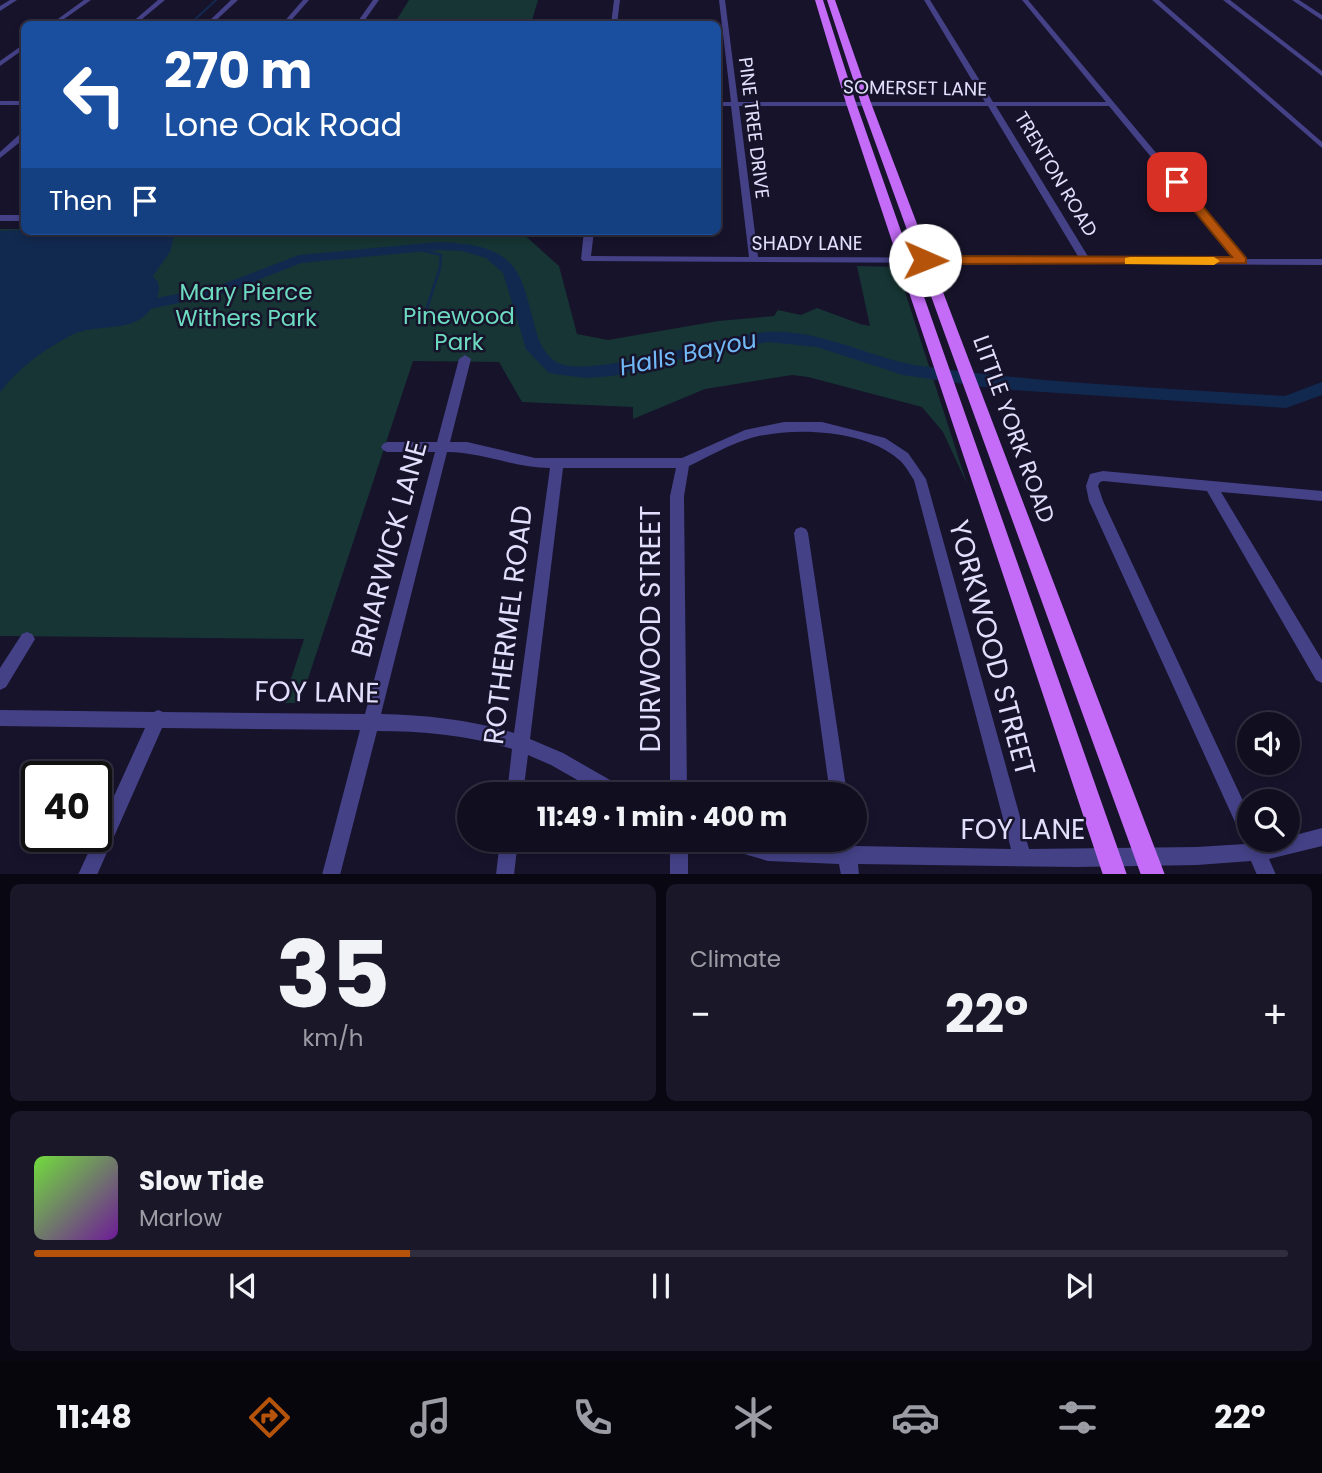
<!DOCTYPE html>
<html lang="en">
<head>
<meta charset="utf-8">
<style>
	body { margin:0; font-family:Poppins,sans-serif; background:#1a1729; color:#f1f3f6; height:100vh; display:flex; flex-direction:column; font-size:26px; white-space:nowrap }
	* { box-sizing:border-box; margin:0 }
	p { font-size:23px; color:#9c9ca5 }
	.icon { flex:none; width:38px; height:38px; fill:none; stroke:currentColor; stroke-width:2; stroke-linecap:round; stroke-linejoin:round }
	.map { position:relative; height:874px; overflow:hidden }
	.drawer { display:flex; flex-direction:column; gap:10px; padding:10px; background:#090812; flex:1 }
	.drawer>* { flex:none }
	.guide { position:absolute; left:21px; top:21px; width:700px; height:214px; border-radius:10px; box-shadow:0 4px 10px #0003,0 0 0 2px #302e3e; background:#1a4fa0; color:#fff; overflow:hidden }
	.buttons { position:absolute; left:1237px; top:712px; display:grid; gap:14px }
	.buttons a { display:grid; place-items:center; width:63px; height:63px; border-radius:50%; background:#110e20; box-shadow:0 4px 10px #0003,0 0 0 2px #302e3e; font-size:35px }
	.speed { position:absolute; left:21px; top:761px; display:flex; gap:14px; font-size:35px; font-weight:700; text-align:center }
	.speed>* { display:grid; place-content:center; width:91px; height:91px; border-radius:50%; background:#110e20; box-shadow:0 4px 10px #0003,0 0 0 2px #302e3e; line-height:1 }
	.speed .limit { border:4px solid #111; border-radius:10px; background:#fff; color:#111 }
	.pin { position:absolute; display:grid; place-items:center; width:60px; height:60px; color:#fff; margin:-30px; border-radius:14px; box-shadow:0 4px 10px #0006 }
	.me { position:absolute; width:77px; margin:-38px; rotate:91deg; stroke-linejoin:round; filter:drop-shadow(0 0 5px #0008) }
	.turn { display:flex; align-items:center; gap:24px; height:147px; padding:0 28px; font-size:32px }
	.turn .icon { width:91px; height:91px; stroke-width:2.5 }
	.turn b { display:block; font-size:49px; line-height:60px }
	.then { display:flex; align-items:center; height:66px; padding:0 28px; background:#0003; gap:14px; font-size:26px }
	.big { font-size:52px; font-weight:700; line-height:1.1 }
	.drawer .widget { flex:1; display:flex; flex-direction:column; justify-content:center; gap:10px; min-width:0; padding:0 24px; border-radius:10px; background:#1a1729 }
	.drawer .dial { align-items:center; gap:0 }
	.dial b { font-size:91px; line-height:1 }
	.song { display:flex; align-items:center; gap:21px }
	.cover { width:84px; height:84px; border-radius:10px; background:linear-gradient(135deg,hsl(100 70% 55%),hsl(280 70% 35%)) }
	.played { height:7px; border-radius:4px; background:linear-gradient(90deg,#b45309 30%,#302e3e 30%) }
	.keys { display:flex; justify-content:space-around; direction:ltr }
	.heat { display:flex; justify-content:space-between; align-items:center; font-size:38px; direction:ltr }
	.drawer .tiles { flex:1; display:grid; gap:10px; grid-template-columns:1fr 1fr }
	.widget:last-child { grid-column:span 2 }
	.trip { position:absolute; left:457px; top:782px; width:410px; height:70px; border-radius:35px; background:#110e20; box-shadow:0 4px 10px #0003,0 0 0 2px #302e3e; font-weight:700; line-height:70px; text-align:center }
	.tab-bar { display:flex; height:112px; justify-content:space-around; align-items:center; background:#07060d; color:#9c9ca5 }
	.tab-bar .icon { width:49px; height:49px }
	.tab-bar .active { color:#b45309 }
	.tab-bar b { font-size:32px; color:#f1f3f6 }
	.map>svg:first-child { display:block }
</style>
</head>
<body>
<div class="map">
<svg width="1322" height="875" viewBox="0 0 1322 875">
	<rect width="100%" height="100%" fill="#17132b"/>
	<g fill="#163534">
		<polygon points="409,0 538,0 531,24 394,24"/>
		<polygon points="0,229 24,229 24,231 79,235 113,231 471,231 489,236 491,231 521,232 559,266 577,334 608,340 718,321 774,316 778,310 801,315 817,308 860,324 870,326 857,266 897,267 967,484 943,432 922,407 808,377 792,375 705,389 633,419 633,407 522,402 499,362 413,361 300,703 283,703 304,639 0,636"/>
	</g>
	<path fill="#12294f" d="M19,230L92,237L117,231H175L170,252L153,276C161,285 160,290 156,300C140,337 101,321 72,335C44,349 19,368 0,392V231Z"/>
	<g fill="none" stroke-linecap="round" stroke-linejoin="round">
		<polyline stroke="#12294f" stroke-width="2" points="190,24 216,0"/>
		<polyline stroke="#12294f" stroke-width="2.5" points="417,249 441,255 440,268 426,311"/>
		<path fill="#12294f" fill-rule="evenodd" d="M438,242C465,243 498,245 515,269C525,282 532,317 537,334C540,345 547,357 558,363C592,379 721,335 766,332C820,328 869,358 921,366C1041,383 1163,388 1285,396L1322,382V395L1286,408L998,389L903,375L817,347L768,342L698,354L613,376L586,378L554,374L548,372L526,349L503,273L486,258L462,251L438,250L301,263L226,293L131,313L124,308L131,303L218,286L299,255Z"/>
		<g fill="#444187" fill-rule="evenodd">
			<polygon points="10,0 17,0 0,11 0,6"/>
			<polygon points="84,0 91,0 57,24 51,24"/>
			<polygon points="158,0 165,0 136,24 130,24"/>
			<polygon points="231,0 238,0 212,24 206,24"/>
			<polygon points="303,0 309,0 288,24 282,24"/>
			<polygon points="373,0 379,0 362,24 356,24"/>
			<polygon points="614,0 620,0 617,24 611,24"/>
			<path d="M719,0H725L738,102H985L924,0H930L993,102H1106L1022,0H1028L1245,259H1322V265L583,261L581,259L584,231H594L591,256L749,257L731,106H718V102H731ZM739,106H988L1079,258L758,257ZM996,106H1109L1235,259L1089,258Z"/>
			<polygon points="1152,0 1159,0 1322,142 1322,148"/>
			<polygon points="1223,0 1230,0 1322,71 1322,76"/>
			<polygon points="1292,0 1299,0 1322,15 1322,20"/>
			<polygon points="24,44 24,49 0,66 0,61"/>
			<rect x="0" y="101" width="24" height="4"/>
			<polygon points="21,133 24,133 24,139 0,158 0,152"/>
			<rect x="0" y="215" width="24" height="6"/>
			<path d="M465,355L471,359L450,442H467L535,458H682L745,430L784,422H822L885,438L908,453L926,479L1029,849L1197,847L1245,844L1089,501L1086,486L1090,474L1103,471L1322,491V501L1221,492L1322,660V683L1316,680L1207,491L1103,481L1100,482L1098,486L1103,501L1250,816V840L1261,842L1288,840V837L1322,828V846L1269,859L1276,875H1257L1251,861L1197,865L1077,867L858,864L859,875H841L839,864L768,861L717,846L714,840H757L768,843L837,845L836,840H854L855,846L1011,849L914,480C909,473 905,464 898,459C865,429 789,426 748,439C728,445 708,457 689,466L684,496L687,794H670V496L676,468H563L530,739L563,753L624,788L626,794H602L551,765L528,755L523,794H507L512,749C468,735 423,731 377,731L340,875H322L360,730L162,728L97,875H78L145,728L0,726V710L154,712L158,710L163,712L365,714L435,452H387L383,450L381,447L383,444L387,442H437L459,359ZM447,452C482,452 515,468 550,468L514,733C471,720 426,715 381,714Z"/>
			<polygon points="801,527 806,529 808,533 847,794 830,794 794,533 796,529"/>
			<polygon points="27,632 32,634 35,639 32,644 6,687 0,690 0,668 22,634"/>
			<polygon points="500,840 518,840 514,875 496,875"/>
			<rect x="670" y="840" width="18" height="35"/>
		</g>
		<g fill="#c46cf7" fill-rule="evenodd">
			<polygon points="815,0 823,0 856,103 1127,875 1103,875 846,103"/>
			<polygon points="827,0 835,0 871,103 1165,875 1141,875 861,103"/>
		</g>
	</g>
	<polygon fill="#b45309" stroke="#753606" stroke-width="2" points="1173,180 1181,180 1246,258 1246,263 925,264 919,260 925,256 1232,257 1173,185"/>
	<polygon fill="#f59e0b" points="1130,257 1214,257 1220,261 1214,265 1125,264 1125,258"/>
	<g text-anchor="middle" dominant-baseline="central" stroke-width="5" stroke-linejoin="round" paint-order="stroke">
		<g font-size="19" fill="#e2dffd" stroke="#17132b">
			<text transform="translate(915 88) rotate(1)">SOMERSET LANE</text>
			<text transform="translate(754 128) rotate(83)">PINE TREE DRIVE</text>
			<text transform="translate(1056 174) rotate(59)">TRENTON ROAD</text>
			<text x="807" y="243">SHADY LANE</text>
		</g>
		<g font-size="23" fill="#6ddbc0" stroke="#17132b">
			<text x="246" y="292">Mary Pierce<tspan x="246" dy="26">Withers Park</tspan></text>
			<text x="459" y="316">Pinewood<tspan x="459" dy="26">Park</tspan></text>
		</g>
		<g font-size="23" fill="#e2dffd" stroke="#17132b">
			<text transform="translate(1014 429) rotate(70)">LITTLE YORK ROAD</text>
		</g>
		<g font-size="24" font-style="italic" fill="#72b9f7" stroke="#17132b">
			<text transform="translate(688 353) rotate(-12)">Halls Bayou</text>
		</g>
		<g font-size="28" fill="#e2dffd" stroke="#17132b">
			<text transform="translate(389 549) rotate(-75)">BRIARWICK LANE</text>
			<text transform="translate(508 625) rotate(-83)">ROTHERMEL ROAD</text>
			<text transform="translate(650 629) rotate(-90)">DURWOOD STREET</text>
			<text transform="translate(992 648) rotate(75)">YORKWOOD STREET</text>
			<text transform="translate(317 692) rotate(1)">FOY LANE</text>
			<text x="1023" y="829">FOY LANE</text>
		</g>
	</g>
</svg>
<div class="buttons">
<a><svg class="icon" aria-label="sound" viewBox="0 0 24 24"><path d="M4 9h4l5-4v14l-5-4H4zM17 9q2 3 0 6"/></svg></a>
<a><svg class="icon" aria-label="search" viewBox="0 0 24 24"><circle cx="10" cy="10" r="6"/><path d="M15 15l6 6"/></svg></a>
</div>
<div class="speed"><div class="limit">40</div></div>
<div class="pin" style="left:1177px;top:182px;background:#d93025"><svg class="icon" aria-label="arrive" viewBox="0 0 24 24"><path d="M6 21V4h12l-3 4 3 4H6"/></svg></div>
<svg class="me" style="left:925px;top:260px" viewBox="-20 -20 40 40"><circle r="19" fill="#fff"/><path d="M0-13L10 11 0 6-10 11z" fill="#b45309"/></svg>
<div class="trip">11:49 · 1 min · 400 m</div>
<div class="guide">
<div class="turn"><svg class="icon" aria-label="left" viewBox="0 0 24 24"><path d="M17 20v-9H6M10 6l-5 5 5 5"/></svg><div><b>270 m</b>Lone Oak Road</div></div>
<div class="then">Then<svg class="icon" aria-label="arrive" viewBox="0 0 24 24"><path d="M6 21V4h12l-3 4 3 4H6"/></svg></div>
</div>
</div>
<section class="drawer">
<div class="tiles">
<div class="widget dial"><b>35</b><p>km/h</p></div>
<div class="widget"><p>Climate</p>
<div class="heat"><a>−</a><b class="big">22°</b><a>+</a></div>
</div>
<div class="widget">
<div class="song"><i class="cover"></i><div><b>Slow Tide</b><p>Marlow</p></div></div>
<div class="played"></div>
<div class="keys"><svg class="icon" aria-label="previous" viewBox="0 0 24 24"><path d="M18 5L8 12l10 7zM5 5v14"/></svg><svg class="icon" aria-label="pause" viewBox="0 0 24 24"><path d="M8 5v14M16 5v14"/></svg><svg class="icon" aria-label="next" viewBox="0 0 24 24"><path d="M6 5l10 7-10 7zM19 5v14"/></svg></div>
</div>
</div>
</section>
<nav class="tab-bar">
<b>11:48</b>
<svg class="icon active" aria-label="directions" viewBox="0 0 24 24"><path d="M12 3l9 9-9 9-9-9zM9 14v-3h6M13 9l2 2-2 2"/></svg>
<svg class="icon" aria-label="music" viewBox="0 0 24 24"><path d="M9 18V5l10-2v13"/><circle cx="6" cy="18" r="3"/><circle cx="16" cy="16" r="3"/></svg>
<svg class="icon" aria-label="phone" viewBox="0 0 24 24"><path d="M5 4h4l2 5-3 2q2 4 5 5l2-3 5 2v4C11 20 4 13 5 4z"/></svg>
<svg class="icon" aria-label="climate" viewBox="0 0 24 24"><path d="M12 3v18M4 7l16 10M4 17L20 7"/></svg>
<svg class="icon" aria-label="car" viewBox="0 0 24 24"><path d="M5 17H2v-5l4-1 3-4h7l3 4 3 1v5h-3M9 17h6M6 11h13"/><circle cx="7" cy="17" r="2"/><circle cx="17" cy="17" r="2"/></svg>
<svg class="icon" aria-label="filters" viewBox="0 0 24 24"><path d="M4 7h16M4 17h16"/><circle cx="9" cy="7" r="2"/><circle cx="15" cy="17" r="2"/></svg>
<b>22°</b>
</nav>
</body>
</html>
